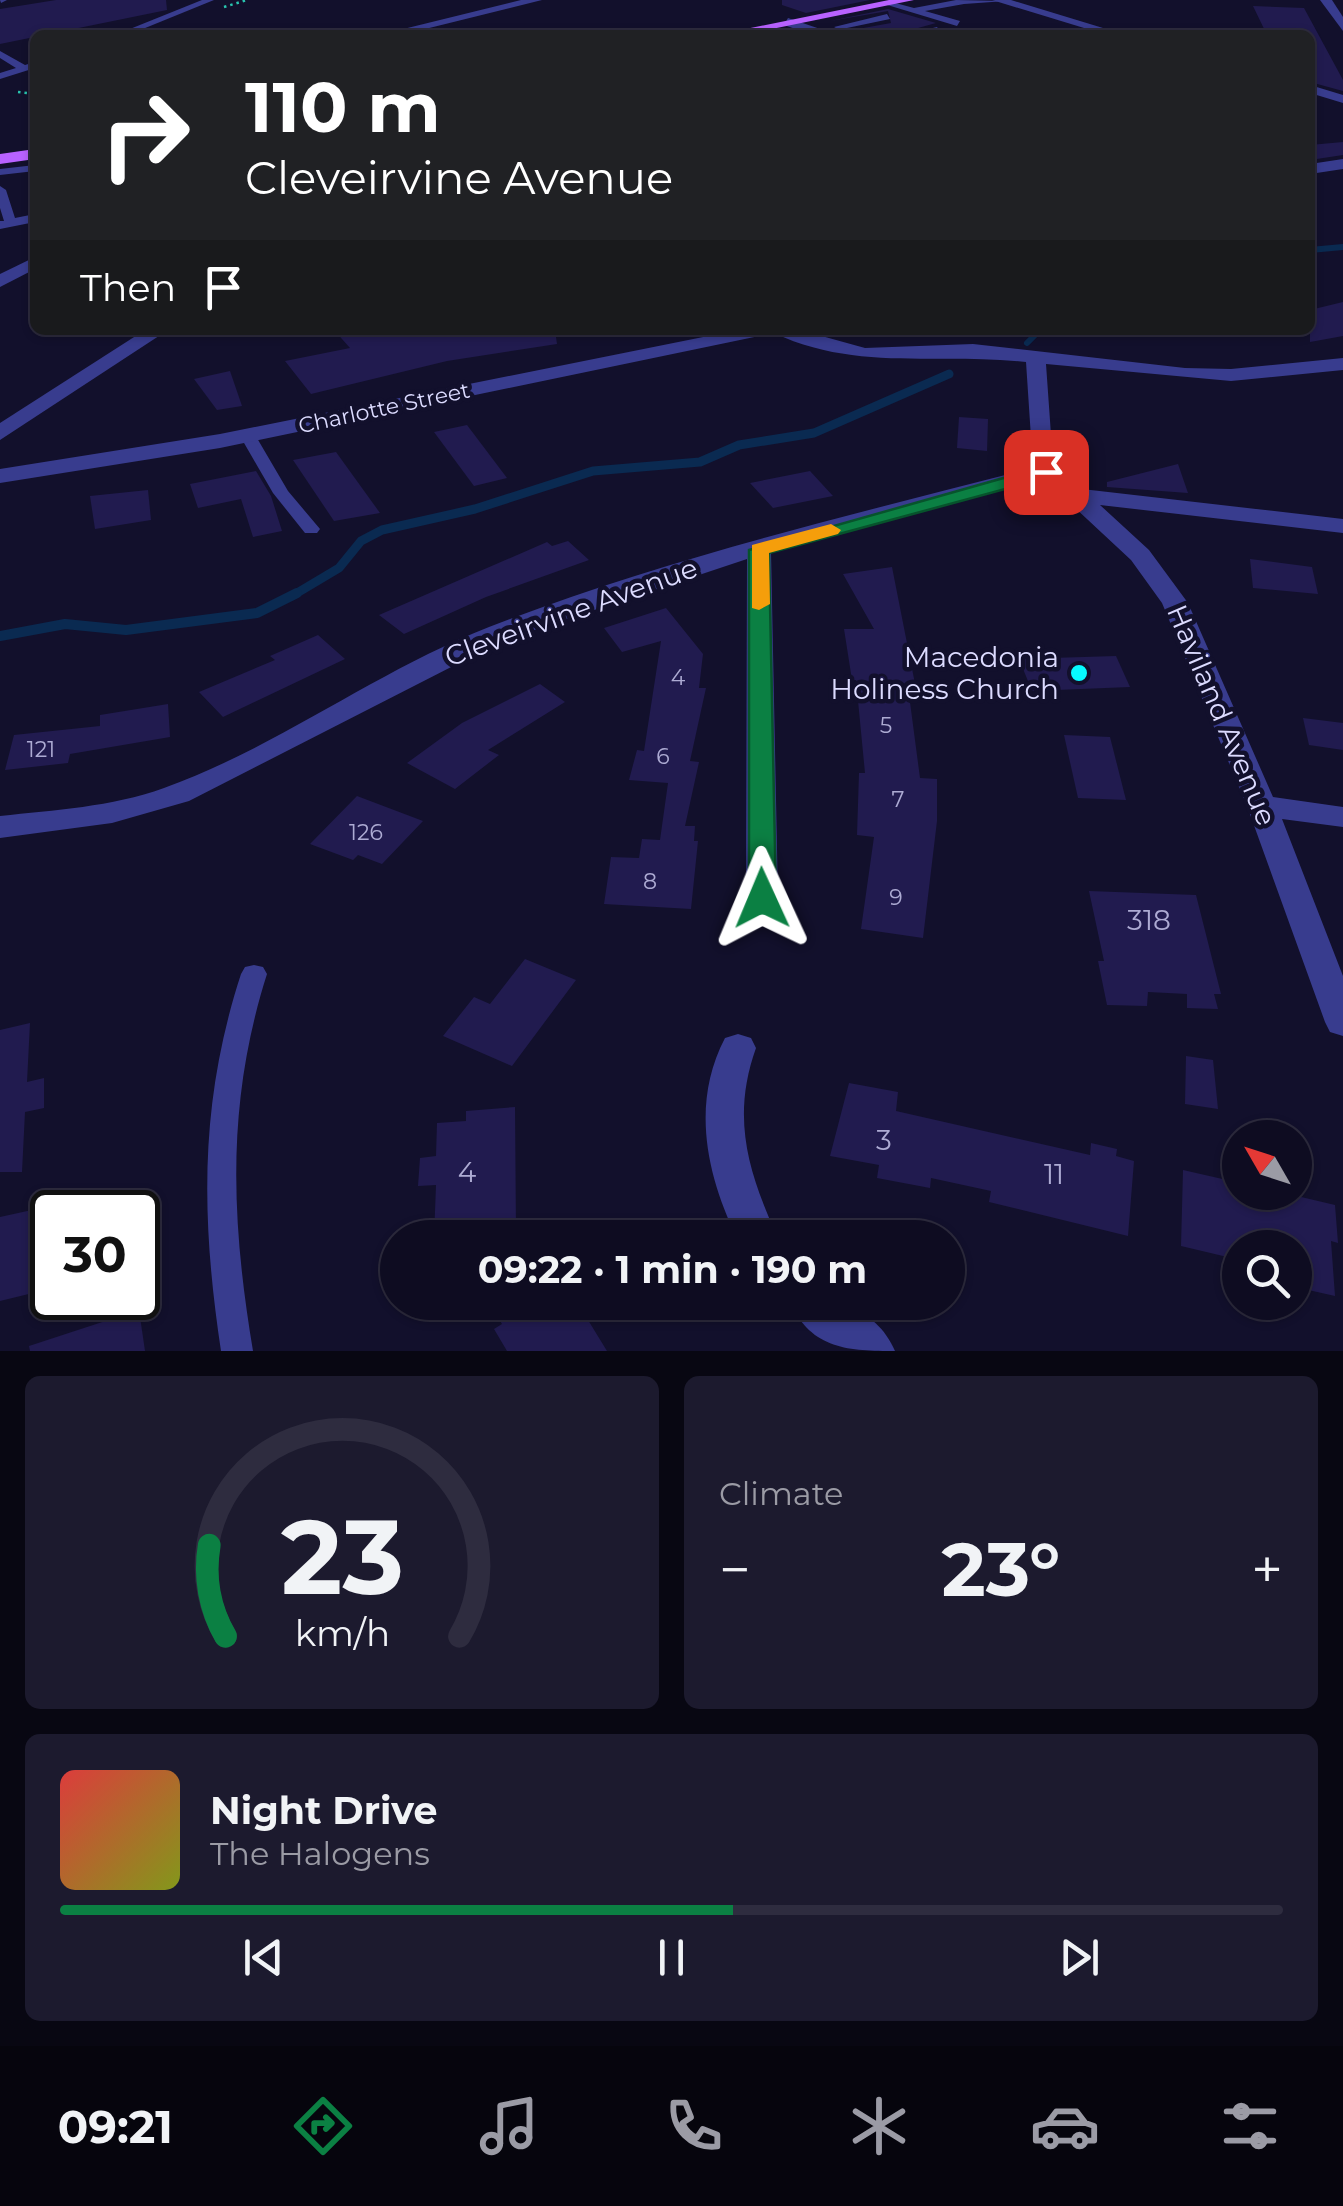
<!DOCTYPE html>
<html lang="en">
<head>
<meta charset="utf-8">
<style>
	body { margin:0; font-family:Montserrat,sans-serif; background:#1c1a2e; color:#f1f3f6; height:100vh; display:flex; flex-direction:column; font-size:38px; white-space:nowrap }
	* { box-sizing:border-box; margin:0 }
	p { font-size:32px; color:#9b9ba5 }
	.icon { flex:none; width:55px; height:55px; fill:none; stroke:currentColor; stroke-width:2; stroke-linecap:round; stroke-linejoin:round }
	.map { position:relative; height:1351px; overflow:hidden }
	.details { display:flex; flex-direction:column; gap:25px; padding:25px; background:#080712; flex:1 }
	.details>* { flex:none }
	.top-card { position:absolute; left:30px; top:30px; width:1285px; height:305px; border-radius:15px; box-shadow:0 2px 8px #0004,0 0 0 2px #2e2c3f; background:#202124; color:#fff; overflow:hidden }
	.needle { width:65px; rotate:309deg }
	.fabs { position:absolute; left:1222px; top:1120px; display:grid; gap:20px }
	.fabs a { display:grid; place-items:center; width:90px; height:90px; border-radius:50%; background:#0e0c21; box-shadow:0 2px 8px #0004,0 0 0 2px #2e2c3f; font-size:50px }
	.speed { position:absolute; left:30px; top:1190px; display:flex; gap:20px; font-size:50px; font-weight:700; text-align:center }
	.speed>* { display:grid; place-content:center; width:130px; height:130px; border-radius:50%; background:#0e0c21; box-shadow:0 2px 8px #0004,0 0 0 2px #2e2c3f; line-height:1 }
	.speed .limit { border:5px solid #111; border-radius:15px; background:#fff; color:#111 }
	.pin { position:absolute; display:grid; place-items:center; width:85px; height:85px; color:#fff; margin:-42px; border-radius:20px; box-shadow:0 5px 15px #0006 }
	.me { position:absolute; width:110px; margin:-55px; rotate:359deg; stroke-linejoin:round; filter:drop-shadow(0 0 8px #0008) }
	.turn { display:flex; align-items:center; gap:35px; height:210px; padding:0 50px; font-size:45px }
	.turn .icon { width:130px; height:130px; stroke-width:2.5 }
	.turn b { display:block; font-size:70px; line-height:85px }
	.then { display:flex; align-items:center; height:95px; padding:0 50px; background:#0003; gap:20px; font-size:38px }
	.big { font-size:75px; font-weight:700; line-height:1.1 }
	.details .card { flex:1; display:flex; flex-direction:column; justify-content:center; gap:15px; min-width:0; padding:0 35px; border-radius:15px; background:#1c1a2e }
	.details .dial { align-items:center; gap:0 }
	.dial svg { height:260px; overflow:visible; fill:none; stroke:#2e2c3f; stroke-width:7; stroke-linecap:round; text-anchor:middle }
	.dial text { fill:#f1f3f6; stroke:none }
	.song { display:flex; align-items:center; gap:30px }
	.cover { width:120px; height:120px; border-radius:15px; background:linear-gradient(135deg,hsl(0 70% 55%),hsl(70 70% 35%)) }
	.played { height:10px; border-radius:5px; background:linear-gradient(90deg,#0b8043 55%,#2e2c3f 55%) }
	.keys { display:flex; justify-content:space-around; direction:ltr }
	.heat { display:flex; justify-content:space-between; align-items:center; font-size:55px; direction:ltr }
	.details .tiles { flex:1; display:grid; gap:25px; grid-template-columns:1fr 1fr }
	.card:last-child { grid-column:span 2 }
	.trip { position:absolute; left:380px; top:1220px; width:585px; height:100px; border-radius:50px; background:#0e0c21; box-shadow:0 2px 8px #0004,0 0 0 2px #2e2c3f; font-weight:700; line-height:100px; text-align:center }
	.tabs { display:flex; height:160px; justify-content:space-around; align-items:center; background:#06050d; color:#9b9ba5 }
	.tabs .icon { width:70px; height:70px }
	.tabs .on { color:#0b8043 }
	.tabs b { font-size:45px; color:#f1f3f6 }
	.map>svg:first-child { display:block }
</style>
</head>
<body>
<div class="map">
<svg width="1343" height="1351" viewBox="0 0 1343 1351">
	<rect width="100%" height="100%" fill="#12102c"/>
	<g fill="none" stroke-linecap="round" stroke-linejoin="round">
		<g stroke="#0a2a51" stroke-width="6">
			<polyline points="1310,250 1343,247"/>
			<polyline points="1027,343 1040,330"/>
		</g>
		<polyline stroke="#0a2a51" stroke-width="9" points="292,596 339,568 361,541 382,530 475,509 593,471 700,462 739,445 814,433 949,374"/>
		<polyline stroke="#0a2a51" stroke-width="10" points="0,636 65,624 126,630 257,613 297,593"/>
	</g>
	<g fill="#211b4f">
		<polygon points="56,0 166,0 167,10 0,44 0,9"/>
		<polygon points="782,0 870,0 806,13 782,5"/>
		<polygon points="1253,6 1304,8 1343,80 1343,91 1310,82 1310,35 1267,35"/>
		<polygon points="888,9 936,23 893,35 872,35 858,29 891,23 888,11 830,21"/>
		<polygon points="1343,142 1343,155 1310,160 1310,145"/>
		<polygon points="1343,302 1343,336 1310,342 1310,310"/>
		<polygon points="334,330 555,330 557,344 447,361 311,394 285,361 350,348"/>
		<polygon points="230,371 242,406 217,410 194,379"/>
		<polygon points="959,417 988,419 987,451 957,448"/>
		<polygon points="467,425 507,478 474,486 434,432"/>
		<polygon points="336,452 380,513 334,521 293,460"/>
		<polygon points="1178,464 1188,493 1107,487 1107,482"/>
		<polygon points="256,471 271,496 282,531 253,537 241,499 198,508 190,484"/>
		<polygon points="810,471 833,496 773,508 750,483"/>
		<polygon points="148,490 151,520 95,529 90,496"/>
		<polygon points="568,541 589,560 486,597 404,634 379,615 547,542 552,546"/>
		<polygon points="1250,559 1312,567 1318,594 1253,588"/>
		<polygon points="892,567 917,694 913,695 908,687 920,778 937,779 937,821 923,938 861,929 874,837 857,835 859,773 865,773 856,680 852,680 844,629 874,629 843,574"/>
		<polygon points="666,608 703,654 699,688 706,688 690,761 699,762 685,826 695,826 694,841 698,841 691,909 604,904 611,857 639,858 642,839 660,840 668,783 629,780 637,750 644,751 661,641 622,652 604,628"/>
		<polygon points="318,635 345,659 223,717 199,692 275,660 270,656"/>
		<polygon points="1116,656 1130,687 1032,691 1019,659"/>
		<polygon points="540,684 565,702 488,750 499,755 455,789 407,763 462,723"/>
		<polygon points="168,704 170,737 70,754 68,763 5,770 14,735 100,726 100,715"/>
		<polygon points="1303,718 1343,723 1343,750 1309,745"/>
		<polygon points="1064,735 1110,737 1126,800 1078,798"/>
		<polygon points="357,796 423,821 382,864 358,855 353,860 310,844"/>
		<polygon points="1089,891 1196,895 1221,994 1214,994 1218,1009 1187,1008 1187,994 1148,992 1147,1006 1107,1005 1098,961 1104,961"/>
		<polygon points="525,959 576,980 512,1066 443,1036 474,997 490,1004"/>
		<polygon points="30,1023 27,1082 44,1078 44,1108 25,1112 22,1172 0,1172 0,1030"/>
		<polygon points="1186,1056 1213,1060 1218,1109 1185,1104"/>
		<polygon points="849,1083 898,1092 896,1111 1090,1155 1091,1143 1117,1149 1116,1156 1134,1161 1128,1236 989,1202 991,1191 931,1178 930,1188 877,1178 879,1165 830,1156"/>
		<polygon points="515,1107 516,1232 434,1238 436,1185 418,1186 420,1158 436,1156 437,1123 466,1121 466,1111"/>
		<polygon points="1183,1170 1240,1183 1240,1192 1280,1192 1335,1205 1338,1243 1331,1241 1335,1296 1295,1287 1295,1248 1240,1248 1240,1260 1181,1246"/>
		<polygon points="41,1208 40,1221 45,1221 41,1291 0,1301 0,1217"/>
		<polygon points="489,1302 577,1302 607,1351 507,1351 494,1329 502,1324"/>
		<polygon points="139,1310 145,1351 30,1351 29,1346"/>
	</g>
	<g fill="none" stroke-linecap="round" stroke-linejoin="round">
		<g stroke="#29c5af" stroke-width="2.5" stroke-dasharray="2.5 4" stroke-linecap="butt">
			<polyline points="224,7 247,0"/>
			<polyline points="18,92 35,94"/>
		</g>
		<g fill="#383c8e" fill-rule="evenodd">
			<polygon points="202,0 214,0 128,35 115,35"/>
			<polygon points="956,0 1006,1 964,4 925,11 960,21 957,26 884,4 888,1 914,8"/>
			<polygon points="887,14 890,19 847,28 861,35 849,35 834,27"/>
			<polygon points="937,27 940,32 910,35 912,33"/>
			<polygon points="0,51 25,65 35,62 35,68 0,79 0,73 16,68 0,58"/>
			<polygon points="35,165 35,171 0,175 0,169"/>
			<polygon points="0,186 6,190 15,218 35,214 35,222 0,229 0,221 4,221 0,208"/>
			<polygon points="248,431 254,433 288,491 320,529 317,533 305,533 273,493 240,436"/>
			<path d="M254,965L263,967L267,974C226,1103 231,1219 253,1351H221C201,1218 199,1103 241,974L245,967Z"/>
		</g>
		<g fill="#383c8e" fill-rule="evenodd">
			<polygon points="0,0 7,0 1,3"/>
			<polygon points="521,0 542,0 401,35 379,35"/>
			<polygon points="992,0 1011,0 1126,35 1107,35"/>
			<polygon points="1320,0 1332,0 1343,17 1343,31"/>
			<polygon points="788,18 829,32 831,35 813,35 784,25"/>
			<polygon points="1310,85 1343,95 1343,103 1310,93"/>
			<polygon points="1343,159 1343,169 1310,174 1310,164"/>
			<polygon points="145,330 168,330 0,440 0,423"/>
			<path d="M738,330H800L865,348L973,344L1185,368L1231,369L1343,358V370L1231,381L1046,364L1053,463L1082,489L1343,519V533L1100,505L1149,550L1188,603L1273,797L1343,807V827L1282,819L1343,976V1036L1330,1032L1325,1022L1247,806L1162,603L1131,560L1044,479L771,552L778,898L774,906H750L746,898L747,559L504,640L189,801L112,823L0,838V816C55,810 111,807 164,788C278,747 376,671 489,627C665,559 850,515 1033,468L1026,362C938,352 857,372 774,333L220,448L0,483V469L220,434Z"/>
			<path d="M738,1034L751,1038L756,1048C731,1118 748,1172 778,1238H737C706,1174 691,1103 725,1038Z"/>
			<path d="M790,1302C834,1302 874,1304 895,1351C850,1351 811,1350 790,1302Z"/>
		</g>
		<polygon fill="#383c8e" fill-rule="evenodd" points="35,257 35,269 0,287 0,274"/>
		<g fill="#b862ff" fill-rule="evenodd">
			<polygon points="889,0 914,0 742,35 716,35"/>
			<polygon points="35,149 35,159 0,164 0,154"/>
		</g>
	</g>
	<polygon fill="#0b8043" stroke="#07532c" stroke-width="2.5" points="1046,466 1056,472 1053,476 769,553 776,898 762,908 753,905 749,898 749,550"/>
	<polygon fill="#f59e0b" points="831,524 841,530 838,534 769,553 770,604 759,610 752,608 752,545"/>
	<circle fill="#07faff" stroke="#12102c" stroke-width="4" cx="1079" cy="673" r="10"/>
	<g text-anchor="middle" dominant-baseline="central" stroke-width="9" stroke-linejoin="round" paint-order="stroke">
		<g font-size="22" fill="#dcdbff" stroke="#12102c">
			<text transform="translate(384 408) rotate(-12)">Charlotte Street</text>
		</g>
		<g font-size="22" fill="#adabd3">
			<text x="678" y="677">4</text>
			<text x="886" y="725">5</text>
			<text x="41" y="749">121</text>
			<text x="663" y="756">6</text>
			<text x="898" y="799">7</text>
			<text x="366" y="832">126</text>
			<text x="650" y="881">8</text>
			<text x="896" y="897">9</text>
		</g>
		<g font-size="28" fill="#dcdbff" stroke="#12102c">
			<text transform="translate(571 612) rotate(-20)">Cleveirvine Avenue</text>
			<text transform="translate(1222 715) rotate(67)">Haviland Avenue</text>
		</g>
		<g font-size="28" fill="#dcdbff" stroke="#12102c" text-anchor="end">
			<text x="1059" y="657">Macedonia<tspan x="1059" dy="32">Holiness Church</tspan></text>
		</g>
		<g font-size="28" fill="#adabd3">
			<text x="1149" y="920">318</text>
			<text x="884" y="1140">3</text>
			<text x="467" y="1172">4</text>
			<text x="1054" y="1174">11</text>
		</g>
	</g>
</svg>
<div class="fabs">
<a><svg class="needle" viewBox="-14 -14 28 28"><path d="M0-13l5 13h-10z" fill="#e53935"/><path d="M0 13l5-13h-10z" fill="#9b9ba5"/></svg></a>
<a><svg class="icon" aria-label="search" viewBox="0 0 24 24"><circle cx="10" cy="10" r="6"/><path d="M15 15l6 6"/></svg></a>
</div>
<div class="speed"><div class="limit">30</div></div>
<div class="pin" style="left:1046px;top:472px;background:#d93025"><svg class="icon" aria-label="arrive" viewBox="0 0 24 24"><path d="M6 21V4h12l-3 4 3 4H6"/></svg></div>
<svg class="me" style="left:762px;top:898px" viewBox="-20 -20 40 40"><path d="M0-17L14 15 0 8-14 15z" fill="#0b8043" stroke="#fff" stroke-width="4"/></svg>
<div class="trip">09:22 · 1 min · 190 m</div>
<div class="top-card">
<div class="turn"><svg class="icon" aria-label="right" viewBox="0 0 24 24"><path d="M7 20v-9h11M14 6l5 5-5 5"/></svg><div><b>110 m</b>Cleveirvine Avenue</div></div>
<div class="then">Then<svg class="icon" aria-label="arrive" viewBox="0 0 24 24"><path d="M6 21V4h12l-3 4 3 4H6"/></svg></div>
</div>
</div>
<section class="details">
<div class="tiles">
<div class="card dial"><svg viewBox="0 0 100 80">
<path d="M14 69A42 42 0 1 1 86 69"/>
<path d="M14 69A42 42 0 0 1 9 41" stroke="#0b8043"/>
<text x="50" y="56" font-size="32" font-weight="700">23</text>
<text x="50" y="72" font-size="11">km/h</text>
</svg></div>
<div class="card"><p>Climate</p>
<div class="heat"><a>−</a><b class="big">23°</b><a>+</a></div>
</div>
<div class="card">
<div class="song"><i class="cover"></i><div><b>Night Drive</b><p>The Halogens</p></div></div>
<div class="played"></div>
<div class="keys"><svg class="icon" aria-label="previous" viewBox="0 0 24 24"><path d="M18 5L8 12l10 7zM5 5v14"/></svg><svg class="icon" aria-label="pause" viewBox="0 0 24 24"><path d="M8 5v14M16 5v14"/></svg><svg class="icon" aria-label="next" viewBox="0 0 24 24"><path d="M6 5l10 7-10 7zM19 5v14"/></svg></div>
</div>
</div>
</section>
<nav class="tabs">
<b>09:21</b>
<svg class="icon on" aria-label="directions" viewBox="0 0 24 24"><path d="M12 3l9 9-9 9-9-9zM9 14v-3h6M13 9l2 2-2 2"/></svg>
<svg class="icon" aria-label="music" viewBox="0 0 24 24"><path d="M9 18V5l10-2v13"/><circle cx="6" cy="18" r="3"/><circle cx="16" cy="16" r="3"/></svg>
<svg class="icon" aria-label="phone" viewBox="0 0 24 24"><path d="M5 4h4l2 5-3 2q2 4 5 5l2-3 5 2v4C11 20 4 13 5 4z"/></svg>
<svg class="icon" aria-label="climate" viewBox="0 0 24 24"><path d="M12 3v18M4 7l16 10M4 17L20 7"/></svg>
<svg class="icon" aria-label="car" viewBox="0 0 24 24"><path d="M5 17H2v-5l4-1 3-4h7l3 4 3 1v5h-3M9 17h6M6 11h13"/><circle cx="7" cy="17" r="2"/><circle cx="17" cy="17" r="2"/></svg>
<svg class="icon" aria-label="filters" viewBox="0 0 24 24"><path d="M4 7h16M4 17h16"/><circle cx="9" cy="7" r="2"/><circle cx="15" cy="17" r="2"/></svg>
</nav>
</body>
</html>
